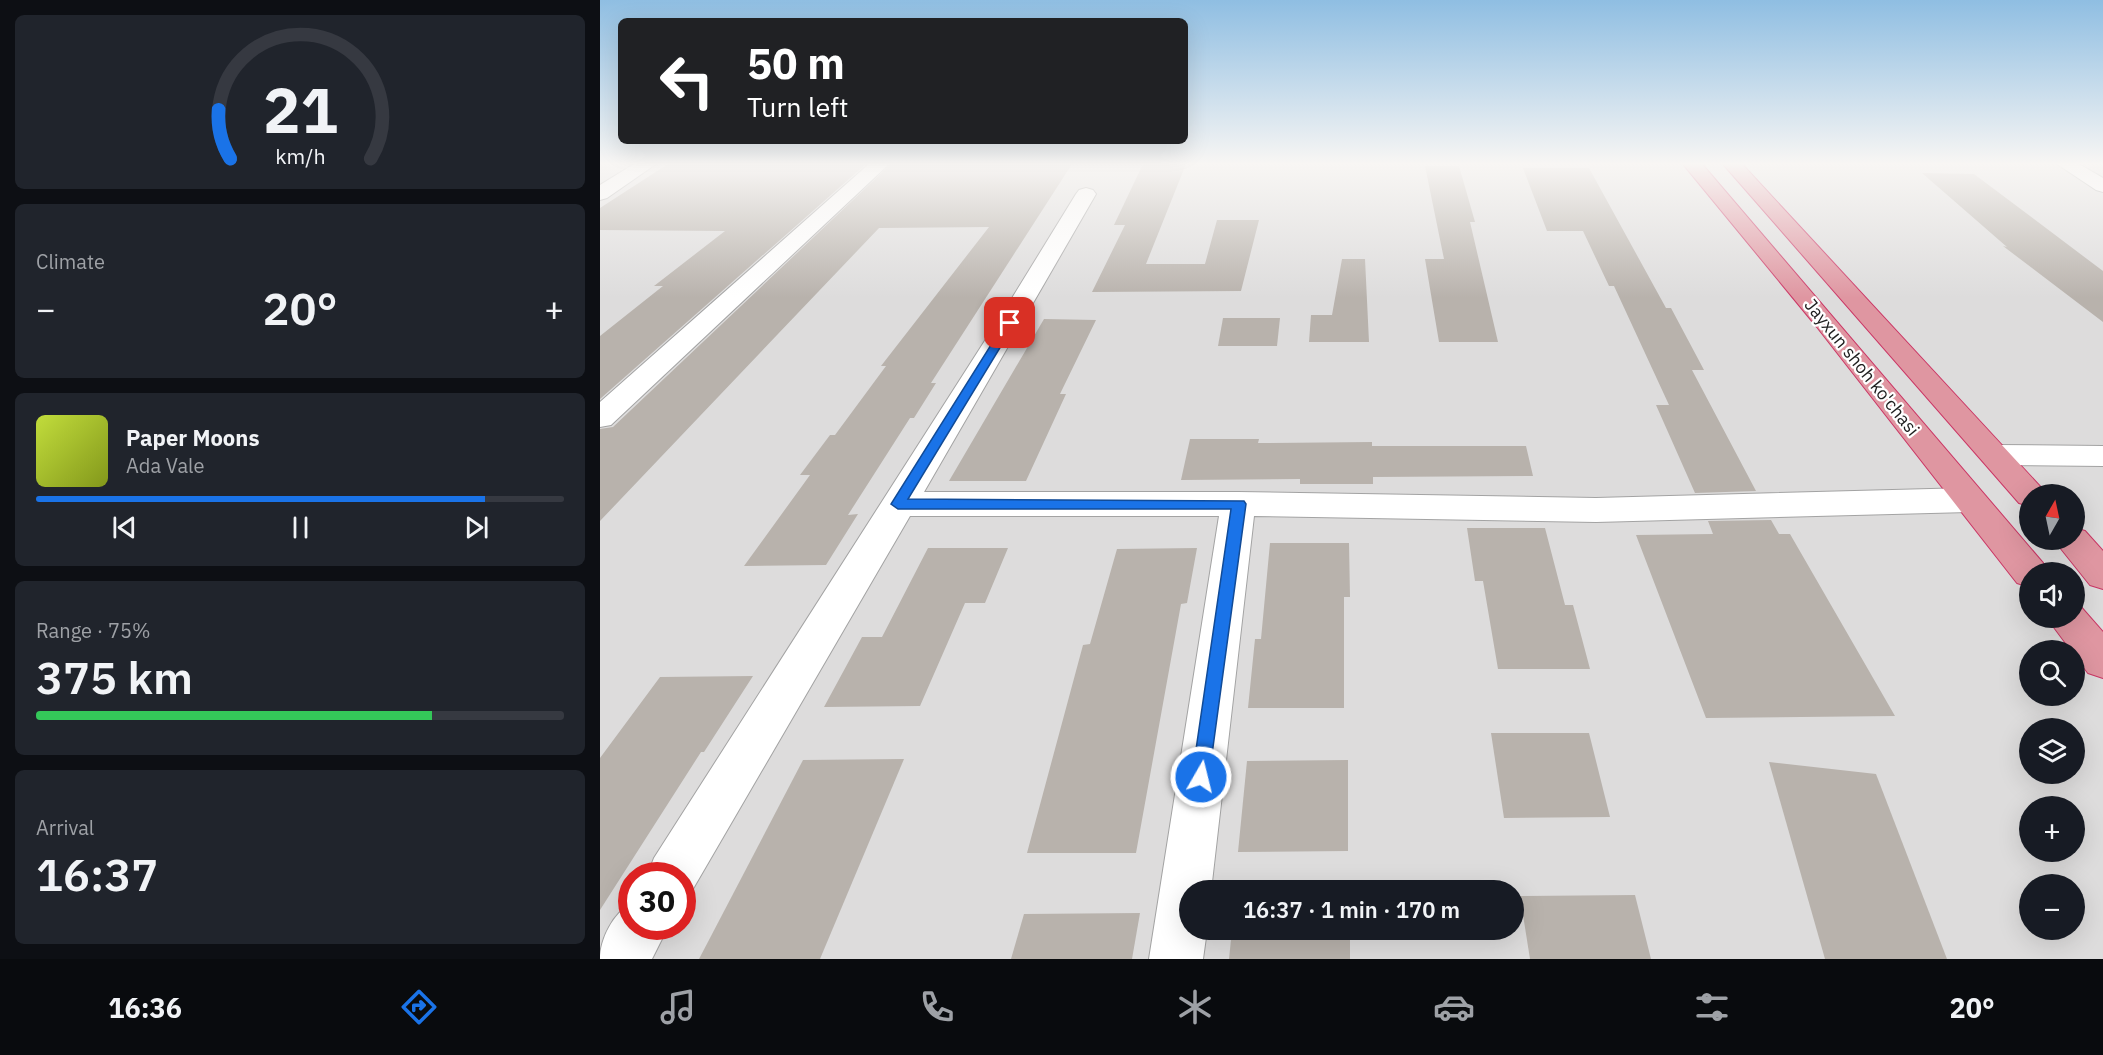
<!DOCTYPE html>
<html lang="en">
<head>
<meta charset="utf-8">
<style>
	body { margin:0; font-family:"IBM Plex Sans",sans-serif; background:#20242c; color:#f1f3f6; height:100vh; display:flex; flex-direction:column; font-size:22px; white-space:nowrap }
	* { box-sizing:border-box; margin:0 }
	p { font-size:20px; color:#9ea1a6 }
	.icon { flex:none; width:33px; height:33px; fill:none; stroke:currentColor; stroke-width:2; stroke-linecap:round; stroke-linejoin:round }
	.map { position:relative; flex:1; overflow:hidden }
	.details { display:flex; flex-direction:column; gap:15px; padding:15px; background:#0d0f14; width:600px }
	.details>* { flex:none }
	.hud { position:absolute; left:18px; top:18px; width:570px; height:126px; border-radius:9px; box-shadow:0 6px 24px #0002; background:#202124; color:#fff; overflow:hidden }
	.needle { width:39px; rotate:9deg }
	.controls { position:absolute; left:1419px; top:484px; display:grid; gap:12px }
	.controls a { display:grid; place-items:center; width:66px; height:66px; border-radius:50%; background:#171b24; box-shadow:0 6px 24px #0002; font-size:30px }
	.speed { position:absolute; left:18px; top:862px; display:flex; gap:12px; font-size:30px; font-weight:700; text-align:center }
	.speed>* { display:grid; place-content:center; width:78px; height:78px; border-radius:50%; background:#171b24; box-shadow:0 6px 24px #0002; line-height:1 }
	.speed .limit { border:9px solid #d22; background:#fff; color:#111 }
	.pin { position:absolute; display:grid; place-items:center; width:51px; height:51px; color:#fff; margin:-26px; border-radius:12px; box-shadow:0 3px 9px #0006 }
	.me { position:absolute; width:66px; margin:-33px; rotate:8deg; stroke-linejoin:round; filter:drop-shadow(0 0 4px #0008) }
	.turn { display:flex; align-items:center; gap:21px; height:126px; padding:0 30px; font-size:27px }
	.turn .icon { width:78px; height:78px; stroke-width:2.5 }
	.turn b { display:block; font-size:42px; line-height:51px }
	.big { font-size:45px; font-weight:600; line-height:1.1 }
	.details .tile { flex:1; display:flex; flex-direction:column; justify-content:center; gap:9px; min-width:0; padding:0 21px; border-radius:9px; background:#20242c }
	.details .dial { align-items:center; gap:0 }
	.dial svg { height:156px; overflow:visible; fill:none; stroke:#363941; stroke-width:7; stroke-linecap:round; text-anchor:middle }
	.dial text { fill:#f1f3f6; stroke:none }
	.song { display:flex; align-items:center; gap:18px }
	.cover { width:72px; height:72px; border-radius:9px; background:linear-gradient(135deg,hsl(70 70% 55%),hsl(70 70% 35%)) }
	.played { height:6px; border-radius:3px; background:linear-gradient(90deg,#1a73e8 85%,#363941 85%) }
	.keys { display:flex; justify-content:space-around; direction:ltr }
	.heat { display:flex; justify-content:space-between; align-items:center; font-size:33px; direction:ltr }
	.charge { height:9px; border-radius:4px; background:linear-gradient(90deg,#34c759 75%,#363941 0) }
	.trip { position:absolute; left:579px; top:880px; width:345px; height:60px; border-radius:30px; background:#171b24; box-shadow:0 6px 24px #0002; font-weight:600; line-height:60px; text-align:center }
	.dock { display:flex; height:96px; justify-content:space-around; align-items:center; background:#090b0e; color:#9ea1a6 }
	.dock .icon { width:42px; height:42px }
	.dock .on { color:#1a73e8 }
	.dock b { font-size:27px; color:#f1f3f6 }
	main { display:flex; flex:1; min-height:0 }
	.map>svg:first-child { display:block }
</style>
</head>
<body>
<main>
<section class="details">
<div class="tile dial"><svg viewBox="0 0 100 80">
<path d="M14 69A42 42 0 1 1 86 69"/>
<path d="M14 69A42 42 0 0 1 8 44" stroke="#1a73e8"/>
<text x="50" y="56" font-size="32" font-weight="700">21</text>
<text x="50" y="72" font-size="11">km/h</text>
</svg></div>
<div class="tile"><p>Climate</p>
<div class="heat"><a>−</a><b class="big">20°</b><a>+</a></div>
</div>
<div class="tile">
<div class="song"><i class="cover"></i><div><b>Paper Moons</b><p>Ada Vale</p></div></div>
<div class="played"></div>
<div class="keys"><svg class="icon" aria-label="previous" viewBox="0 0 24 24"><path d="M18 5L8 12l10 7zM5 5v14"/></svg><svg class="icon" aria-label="pause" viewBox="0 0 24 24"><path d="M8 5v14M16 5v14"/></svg><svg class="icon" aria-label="next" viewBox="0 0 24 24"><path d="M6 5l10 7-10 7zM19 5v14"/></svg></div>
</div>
<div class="tile"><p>Range · 75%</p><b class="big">375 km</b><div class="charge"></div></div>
<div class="tile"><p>Arrival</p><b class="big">16:37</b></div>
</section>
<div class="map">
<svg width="1503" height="959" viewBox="0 0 1503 959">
	<rect width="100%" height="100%" fill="#efece7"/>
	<path fill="#dddcdc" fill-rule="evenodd" d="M0,164H1503V959H0ZM1430,495H1474V540H1430ZM1430,573H1474V618H1430ZM1430,651H1474V696H1430ZM1430,729H1474V774H1430ZM1430,807H1474V852H1430ZM32,876H82V927H32ZM1430,885H1474V930H1430ZM590,891H914V930H590Z"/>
	<g fill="#b8b2ac">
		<polygon points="68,164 266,164 0,399 0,336 63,286 54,286 125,231 0,230 0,208"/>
		<polygon points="291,164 472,164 331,383 336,383 314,418 310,418 248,515 258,514 226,565 144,566 210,475 200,475 230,435 235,435 286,366 281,366 389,227 279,228 0,521 0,429 13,427"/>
		<polygon points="543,164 586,164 546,264 605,264 617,220 659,220 641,291 492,292 525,225 514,225"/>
		<polygon points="825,166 859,166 875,222 870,222 898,342 839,342 825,259 844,259"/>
		<polygon points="923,168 989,168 1066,308 1071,308 1104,370 1092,370 1156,491 1095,493 1056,405 1069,405 1014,286 1009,286 983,231 947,231"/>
		<polygon points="1322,173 1374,174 1503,271 1503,322 1403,246 1407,247"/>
		<polygon points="742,259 765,259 769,342 709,342 711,315 732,315"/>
		<polygon points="623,318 680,318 677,346 618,346"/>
		<polygon points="444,319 496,320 460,394 466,394 426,481 349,481"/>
		<polygon points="590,439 659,439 658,443 772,442 772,446 926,446 933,476 773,477 773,484 700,484 700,479 581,480"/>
		<polygon points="1171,520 1179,534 1190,534 1295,716 1106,718 1036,535 1113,534 1108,521"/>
		<polygon points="867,528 945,528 965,605 973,605 990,669 898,669 883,581 875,581"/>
		<polygon points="670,543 749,543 750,597 744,597 744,708 648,708 655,639 661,639"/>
		<polygon points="328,548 408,548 385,603 365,603 320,706 224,707 262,637 282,637"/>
		<polygon points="597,548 587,603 581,604 536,853 427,853 483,645 490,644 517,549"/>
		<polygon points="153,676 104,752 101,752 0,910 0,758 60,677"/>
		<polygon points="891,733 989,733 1010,817 904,818"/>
		<polygon points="304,759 220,959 99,959 203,760"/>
		<polygon points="748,760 748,851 638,852 647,761"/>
		<polygon points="1169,762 1276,774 1347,959 1225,959"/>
		<polygon points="1035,895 1051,959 930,959 920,896"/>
		<polygon points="540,913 532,959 411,959 424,914"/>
		<polygon points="632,930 750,930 750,959 629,959"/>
	</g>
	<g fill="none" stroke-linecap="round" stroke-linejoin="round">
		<defs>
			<g id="minor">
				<polygon points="34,164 56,164 7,198 0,200 0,185"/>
				<polygon points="269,164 289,164 11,425 0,427 0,402"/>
				<polygon points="1457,164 1479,164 1503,178 1503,192 1496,190"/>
				<polygon points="486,188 493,190 496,194 324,492 638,492 996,498 1369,488 1381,492 1386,500 1381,508 1369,512 996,522 654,516 611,891 590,891 590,930 607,930 603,959 549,959 619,516 310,516 90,894 82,897 82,876 47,876 54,858 409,303 476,194 479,190"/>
				<polygon points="1396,445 1503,446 1503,466 1396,465 1385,462 1380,455 1385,448"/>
				<path d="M32,904V927H68L52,959H0C0,940 13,912 32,904Z"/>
			</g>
			<g id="highway">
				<polygon points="1083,164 1102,164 1443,563 1449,573 1430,573 1430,587 1417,583 1217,327"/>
				<polygon points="1123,164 1142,164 1448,495 1430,495 1430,506 1419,503"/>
				<polygon points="1474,528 1485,531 1503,551 1503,589 1490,585 1454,540 1474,540"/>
				<polygon points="1474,605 1481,607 1503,632 1503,678 1488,673 1447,618 1474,618"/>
			</g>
		</defs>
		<use href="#minor" stroke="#a3a3a3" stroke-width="2"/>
		<use href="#highway" stroke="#cb3665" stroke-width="2"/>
		<use href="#minor" fill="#fff" fill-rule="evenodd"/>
		<use href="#highway" fill="#df96a1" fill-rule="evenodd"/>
	</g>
	<linearGradient id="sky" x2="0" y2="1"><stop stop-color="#8fbee2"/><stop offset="0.55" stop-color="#f8f6f4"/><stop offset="1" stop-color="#f8f6f4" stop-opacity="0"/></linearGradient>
	<rect width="1503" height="298" fill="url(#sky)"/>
	<polygon fill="#1a73e8" stroke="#114b97" stroke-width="1.5" points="406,321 415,323 308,499 644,501 646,504 608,784 601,786 594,784 592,777 631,509 298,509 291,504"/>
	<g text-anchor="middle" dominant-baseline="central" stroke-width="4.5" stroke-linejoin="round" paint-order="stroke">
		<g font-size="18" fill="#1f1f1f" stroke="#fff">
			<text transform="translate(1262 367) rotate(51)">Jayxun shoh ko'chasi</text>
		</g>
	</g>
</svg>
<div class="controls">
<a><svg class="needle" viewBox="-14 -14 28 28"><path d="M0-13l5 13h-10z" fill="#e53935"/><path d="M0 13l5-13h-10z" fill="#9ea1a6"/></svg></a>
<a><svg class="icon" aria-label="sound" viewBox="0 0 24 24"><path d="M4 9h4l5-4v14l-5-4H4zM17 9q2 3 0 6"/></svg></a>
<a><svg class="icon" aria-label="search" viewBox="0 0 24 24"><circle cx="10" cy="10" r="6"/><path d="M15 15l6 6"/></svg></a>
<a><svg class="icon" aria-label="layers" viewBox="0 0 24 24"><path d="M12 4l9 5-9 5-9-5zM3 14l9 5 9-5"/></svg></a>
<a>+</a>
<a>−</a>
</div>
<div class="speed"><div class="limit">30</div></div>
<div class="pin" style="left:410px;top:323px;background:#d93025"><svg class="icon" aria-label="arrive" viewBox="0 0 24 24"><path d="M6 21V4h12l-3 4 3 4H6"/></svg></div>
<svg class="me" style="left:601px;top:777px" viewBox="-20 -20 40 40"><circle r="17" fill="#1a73e8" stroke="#fff" stroke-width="3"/><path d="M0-11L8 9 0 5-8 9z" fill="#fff"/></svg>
<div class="trip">16:37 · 1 min · 170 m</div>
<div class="hud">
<div class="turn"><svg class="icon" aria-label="left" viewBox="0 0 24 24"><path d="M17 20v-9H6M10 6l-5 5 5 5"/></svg><div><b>50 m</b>Turn left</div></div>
</div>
</div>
</main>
<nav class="dock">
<b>16:36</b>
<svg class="icon on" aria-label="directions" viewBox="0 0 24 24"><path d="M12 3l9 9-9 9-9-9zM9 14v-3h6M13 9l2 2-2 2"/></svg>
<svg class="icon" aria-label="music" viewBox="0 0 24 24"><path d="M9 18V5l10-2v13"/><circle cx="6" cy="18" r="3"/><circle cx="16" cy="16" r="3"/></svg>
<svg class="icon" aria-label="phone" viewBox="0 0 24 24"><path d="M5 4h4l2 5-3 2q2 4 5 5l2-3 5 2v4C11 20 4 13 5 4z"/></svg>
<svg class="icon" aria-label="climate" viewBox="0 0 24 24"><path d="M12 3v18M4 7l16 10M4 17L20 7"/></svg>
<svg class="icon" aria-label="car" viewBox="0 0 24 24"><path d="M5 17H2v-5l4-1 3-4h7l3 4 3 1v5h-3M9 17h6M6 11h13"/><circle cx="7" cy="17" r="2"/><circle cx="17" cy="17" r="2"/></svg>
<svg class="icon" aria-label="filters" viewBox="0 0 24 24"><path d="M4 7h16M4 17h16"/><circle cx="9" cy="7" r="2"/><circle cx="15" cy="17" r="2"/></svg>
<b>20°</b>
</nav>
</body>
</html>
